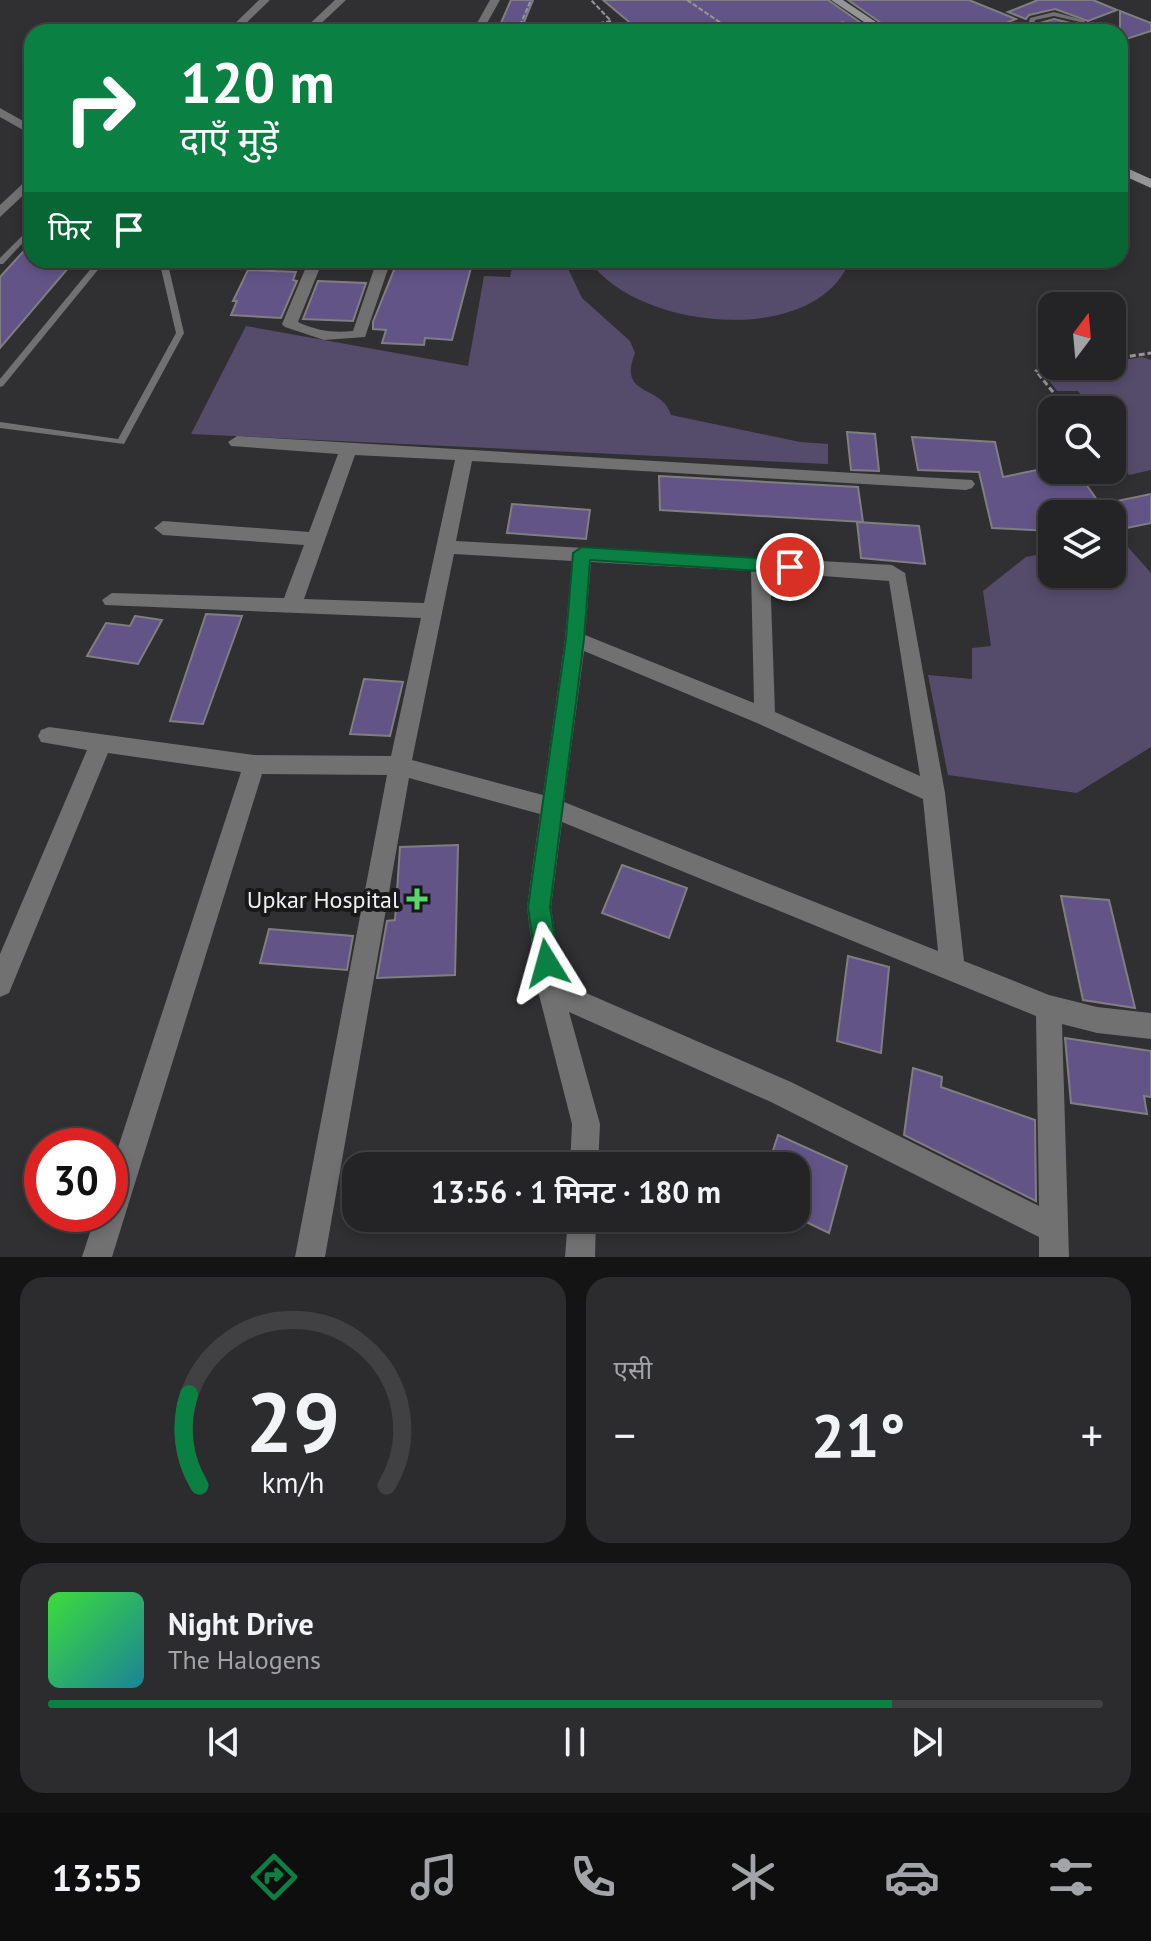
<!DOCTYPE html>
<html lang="hi">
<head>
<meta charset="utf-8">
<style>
	body { margin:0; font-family:"PT Sans","Noto Sans Devanagari",sans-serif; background:#2c2c2e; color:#f1f3f6; height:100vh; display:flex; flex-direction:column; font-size:30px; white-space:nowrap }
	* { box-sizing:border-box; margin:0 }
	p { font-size:26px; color:#a3a4a7 }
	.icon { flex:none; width:44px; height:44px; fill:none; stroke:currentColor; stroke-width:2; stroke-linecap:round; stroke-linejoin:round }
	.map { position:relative; height:1257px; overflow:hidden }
	.details { display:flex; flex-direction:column; gap:20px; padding:20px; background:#141415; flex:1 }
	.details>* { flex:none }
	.hud { position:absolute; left:24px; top:24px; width:1104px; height:244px; border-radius:24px; box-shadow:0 4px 12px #0003,0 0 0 2px #414143; background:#0b8043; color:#fff; overflow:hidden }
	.needle { width:52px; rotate:16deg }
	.controls { position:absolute; left:1038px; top:292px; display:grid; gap:16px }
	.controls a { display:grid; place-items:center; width:88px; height:88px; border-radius:16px; background:#242426; box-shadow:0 4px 12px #0003,0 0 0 2px #414143; font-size:40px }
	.speed { position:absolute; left:24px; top:1128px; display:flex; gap:16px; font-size:40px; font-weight:700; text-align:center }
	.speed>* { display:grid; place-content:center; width:104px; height:104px; border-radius:50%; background:#242426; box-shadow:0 4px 12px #0003,0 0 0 2px #414143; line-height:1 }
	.speed .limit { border:12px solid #d22; background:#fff; color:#111 }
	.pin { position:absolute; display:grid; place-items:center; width:68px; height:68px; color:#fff; margin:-34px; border:4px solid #fff; border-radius:50%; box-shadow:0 2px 8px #0007 }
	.me { position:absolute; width:88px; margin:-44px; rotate:352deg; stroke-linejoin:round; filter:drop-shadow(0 0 6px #0008) }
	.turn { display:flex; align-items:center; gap:28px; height:168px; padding:0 24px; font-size:36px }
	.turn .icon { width:104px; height:104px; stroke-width:2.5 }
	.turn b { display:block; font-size:56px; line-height:68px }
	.then { display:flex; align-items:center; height:76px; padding:0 24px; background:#0003; gap:16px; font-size:30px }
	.big { font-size:60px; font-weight:600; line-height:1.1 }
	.details .widget { flex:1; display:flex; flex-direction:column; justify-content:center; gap:12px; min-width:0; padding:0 28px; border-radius:24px; background:#2c2c2e }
	.details .dial { align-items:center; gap:0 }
	.dial svg { height:208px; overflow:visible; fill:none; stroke:#414143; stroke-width:7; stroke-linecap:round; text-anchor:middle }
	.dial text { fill:#f1f3f6; stroke:none }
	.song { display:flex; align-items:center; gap:24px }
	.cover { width:96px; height:96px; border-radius:12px; background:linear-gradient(135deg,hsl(120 70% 55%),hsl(190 70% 35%)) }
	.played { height:8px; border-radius:4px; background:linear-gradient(90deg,#0b8043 80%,#414143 80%) }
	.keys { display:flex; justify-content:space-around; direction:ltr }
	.heat { display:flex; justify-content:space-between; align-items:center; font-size:44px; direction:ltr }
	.details .tiles { flex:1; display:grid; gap:20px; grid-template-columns:1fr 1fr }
	.widget:last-child { grid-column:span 2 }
	.trip { position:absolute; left:342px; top:1152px; width:468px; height:80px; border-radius:24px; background:#242426; box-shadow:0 4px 12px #0003,0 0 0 2px #414143; font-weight:600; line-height:80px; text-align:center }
	.dock { display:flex; height:128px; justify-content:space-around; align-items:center; background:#0e0e0f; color:#a3a4a7 }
	.dock .icon { width:56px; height:56px }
	.dock .on { color:#0b8043 }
	.dock b { font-size:36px; color:#f1f3f6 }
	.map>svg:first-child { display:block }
</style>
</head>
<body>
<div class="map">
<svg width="1151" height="1257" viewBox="0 0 1151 1257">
	<rect width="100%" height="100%" fill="#303032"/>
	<g fill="#554c6c">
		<path d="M514,260H564L582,298L630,341L635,353C617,398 662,384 671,415L800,442L828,444V464L191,434L246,326L468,366L484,276L510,277Z"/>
		<path d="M589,260H850C816,349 635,330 589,260Z"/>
		<polygon points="1142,357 1151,360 1151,470 1129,475 1121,464 1126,458 1112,441 1112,410 1094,410 1078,391 1057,391 1043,373 1112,366 1112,362"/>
		<polygon points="1119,537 1151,573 1151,747 1077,793 948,775 928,675 972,679 972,648 991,646 983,591 1026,557 1052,552 1052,574 1112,574 1112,539"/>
	</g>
	<g fill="#635487" stroke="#7f7e81" stroke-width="2">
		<polygon points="511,0 533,0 520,32 497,32"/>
		<polygon points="603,0 828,0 874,32 859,32 843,22 800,32 641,32"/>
		<polygon points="848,0 969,0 1016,19 983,32 894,32"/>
		<polygon points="1038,0 1093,0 1117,10 1088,21 1055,9 1029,15 1026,19 1008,12"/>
		<polygon points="1120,11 1151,23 1151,31 1120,41"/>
		<polygon points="1054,19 1078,25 1057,32 1037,24"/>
		<polygon points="32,242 32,260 75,260 0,348 0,277"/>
		<polygon points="398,260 473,260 452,340 425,338 424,345 382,343 386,330 373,329 373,322"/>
		<polygon points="248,270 296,272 293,280 297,281 281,318 231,315 237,301 233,301"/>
		<polygon points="318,281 366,283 353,321 303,319"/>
		<polygon points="847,432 875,434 879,471 851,470"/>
		<polygon points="912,437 995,442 1003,477 1052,467 1052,470 1076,470 1107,514 1052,514 1052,531 992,528 979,472 918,470"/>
		<polygon points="659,476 858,487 863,522 660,510"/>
		<polygon points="1151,494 1151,523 1112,531 1112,502"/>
		<polygon points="512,504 590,510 586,539 507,533"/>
		<polygon points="857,522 919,526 925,564 861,558"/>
		<polygon points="206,614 242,616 203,724 170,721"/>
		<polygon points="135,616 162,620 138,664 87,656 106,623 130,626"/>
		<polygon points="364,679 403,682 390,736 350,734"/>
		<polygon points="458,845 455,975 377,978 387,921 395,920 400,847"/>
		<polygon points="622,865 687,888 669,938 602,913"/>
		<polygon points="1061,896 1109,900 1135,1008 1083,1000"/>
		<polygon points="269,929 353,936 347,970 260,963"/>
		<polygon points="848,956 889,967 881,1053 837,1041"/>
		<polygon points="1065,1038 1151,1051 1151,1097 1144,1096 1147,1114 1071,1103"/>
		<polygon points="913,1068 942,1077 941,1087 1035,1120 1036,1201 904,1135"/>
		<polygon points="778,1135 847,1166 829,1233 796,1217 796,1166 768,1166"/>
	</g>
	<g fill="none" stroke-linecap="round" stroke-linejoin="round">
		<g stroke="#979799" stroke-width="2" stroke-dasharray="5 2" stroke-linecap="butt">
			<polyline points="687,0 721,23"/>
			<polyline points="517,32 531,0"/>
			<polyline points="551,32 611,21 591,0"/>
		</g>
		<g stroke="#979799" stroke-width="3" stroke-dasharray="6 3" stroke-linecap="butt">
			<polyline points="1112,359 1151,353"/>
			<polyline points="1053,392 1036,371 1067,366"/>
		</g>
		<g fill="#717172" fill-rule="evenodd">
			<polygon points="1054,12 1084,20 1091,32 1085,32 1080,22 1054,16 1035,20 1034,25 1042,32 1036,32 1030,28 1018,32 1009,32 1028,25 1030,18"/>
			<polygon points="32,227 32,233 3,264 0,264 0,258 30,228"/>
			<polygon points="98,260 106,260 3,386 0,387 0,379"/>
			<polygon points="159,260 167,260 184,333 124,444 0,428 0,422 118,439 176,333"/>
		</g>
		<g fill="#717172" fill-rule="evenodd">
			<polygon points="259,0 270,0 237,32 226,32"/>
			<polygon points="335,0 346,0 312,32 301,32"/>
			<polygon points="490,0 500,0 482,32 472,32"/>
			<polygon points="0,108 32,126 32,135 0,117"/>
			<polygon points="32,175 32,187 0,217 0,205"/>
			<path d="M309,260H323L298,322C317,331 334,333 353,331L377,260H391L365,337L324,340L285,327L282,324Z"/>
			<path d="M237,436L972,480L975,484L972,488L966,490L472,461L456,541L892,565L905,573L945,793L964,961L1049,995L1097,1007L1151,1013V1039L1097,1033L1062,1024L1069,1257H1039V1237L771,1102L569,1012L600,1124L598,1166H570L572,1124L538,991L527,907L540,814L409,778L325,1257H295L387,775L262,774L112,1257H82L96,1214H110V1172L241,772L108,753L9,993L0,997V954L87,750L41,742L38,736L41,730L49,727L254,755L391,756L421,618L105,605L102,600L112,593L284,598L304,545L163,535L154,528L163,521L309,532L338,454L231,446L228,442ZM355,455L455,460L424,603L304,599ZM454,554L572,561L565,639L543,795L412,760ZM591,562L751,571L754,703L585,635ZM770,572L889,581L920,776L775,712ZM584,651L757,723L923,799L938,951L564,802ZM562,822L1036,1016L1039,1206L791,1082L563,983L551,907Z"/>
			<polygon points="568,1218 596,1218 595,1257 565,1257"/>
		</g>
		<g fill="#959597" fill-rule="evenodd">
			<polygon points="831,0 843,0 891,32 879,32"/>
			<polygon points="1120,165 1151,179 1151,188 1120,174"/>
		</g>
	</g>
	<polygon fill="#0b8043" stroke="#07532c" stroke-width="2" points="582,547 790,560 798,567 790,573 590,560 584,639 550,907 559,963 555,971 547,974 539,971 536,963 528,907 566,639 573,553"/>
	<path fill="#58d56f" stroke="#181819" stroke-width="3" d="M413 887h8v8h8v8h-8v8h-8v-8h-8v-8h8z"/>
	<g text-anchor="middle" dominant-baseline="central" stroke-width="8" stroke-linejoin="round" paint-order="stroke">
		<g font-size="24" fill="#f1f1f3" stroke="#181819" text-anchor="end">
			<text x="399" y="899">Upkar Hospital</text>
		</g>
	</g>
</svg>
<div class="controls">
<a><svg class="needle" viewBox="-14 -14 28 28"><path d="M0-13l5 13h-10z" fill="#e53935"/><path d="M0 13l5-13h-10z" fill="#a3a4a7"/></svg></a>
<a><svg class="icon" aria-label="search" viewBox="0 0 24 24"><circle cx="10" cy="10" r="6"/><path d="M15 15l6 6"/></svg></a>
<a><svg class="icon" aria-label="layers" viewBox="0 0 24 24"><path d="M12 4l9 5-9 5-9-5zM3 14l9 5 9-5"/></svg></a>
</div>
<div class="speed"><div class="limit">30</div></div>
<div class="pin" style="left:790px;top:567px;background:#d93025"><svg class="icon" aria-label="arrive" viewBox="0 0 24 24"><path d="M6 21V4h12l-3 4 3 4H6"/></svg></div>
<svg class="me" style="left:547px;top:963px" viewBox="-20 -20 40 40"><path d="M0-17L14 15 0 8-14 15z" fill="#0b8043" stroke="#fff" stroke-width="4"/></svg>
<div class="trip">13:56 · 1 मिनट · 180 m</div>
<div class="hud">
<div class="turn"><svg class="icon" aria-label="right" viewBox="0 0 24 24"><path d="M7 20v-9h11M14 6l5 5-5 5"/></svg><div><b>120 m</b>दाएँ मुड़ें</div></div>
<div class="then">फिर<svg class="icon" aria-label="arrive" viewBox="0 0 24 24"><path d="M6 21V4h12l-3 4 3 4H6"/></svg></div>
</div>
</div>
<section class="details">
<div class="tiles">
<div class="widget dial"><svg viewBox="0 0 100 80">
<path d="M14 69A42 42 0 1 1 86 69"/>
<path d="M14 69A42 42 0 0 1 10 34" stroke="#0b8043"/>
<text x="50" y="56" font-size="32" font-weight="700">29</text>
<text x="50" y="72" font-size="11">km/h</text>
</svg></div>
<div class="widget"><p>एसी</p>
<div class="heat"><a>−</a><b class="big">21°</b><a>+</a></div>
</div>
<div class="widget">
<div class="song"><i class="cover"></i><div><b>Night Drive</b><p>The Halogens</p></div></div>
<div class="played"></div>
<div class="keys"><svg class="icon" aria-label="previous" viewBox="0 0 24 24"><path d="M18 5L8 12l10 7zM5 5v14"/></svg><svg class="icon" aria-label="pause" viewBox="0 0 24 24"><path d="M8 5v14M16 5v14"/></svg><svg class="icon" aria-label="next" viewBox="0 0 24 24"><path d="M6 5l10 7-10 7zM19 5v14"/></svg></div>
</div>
</div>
</section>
<nav class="dock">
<b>13:55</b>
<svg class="icon on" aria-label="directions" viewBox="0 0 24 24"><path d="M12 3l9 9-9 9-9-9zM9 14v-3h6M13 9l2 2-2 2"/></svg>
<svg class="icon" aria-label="music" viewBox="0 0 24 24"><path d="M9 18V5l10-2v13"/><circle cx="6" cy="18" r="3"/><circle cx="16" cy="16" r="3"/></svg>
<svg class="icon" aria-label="phone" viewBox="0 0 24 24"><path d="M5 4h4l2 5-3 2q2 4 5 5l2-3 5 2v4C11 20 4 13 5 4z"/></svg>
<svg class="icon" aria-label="climate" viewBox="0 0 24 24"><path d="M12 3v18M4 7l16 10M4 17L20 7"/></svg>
<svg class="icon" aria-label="car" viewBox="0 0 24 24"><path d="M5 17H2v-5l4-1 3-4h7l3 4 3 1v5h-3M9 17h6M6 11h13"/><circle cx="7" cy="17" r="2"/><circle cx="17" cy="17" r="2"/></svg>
<svg class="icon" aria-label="filters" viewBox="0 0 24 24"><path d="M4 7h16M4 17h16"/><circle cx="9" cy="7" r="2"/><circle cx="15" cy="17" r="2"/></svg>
</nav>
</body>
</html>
